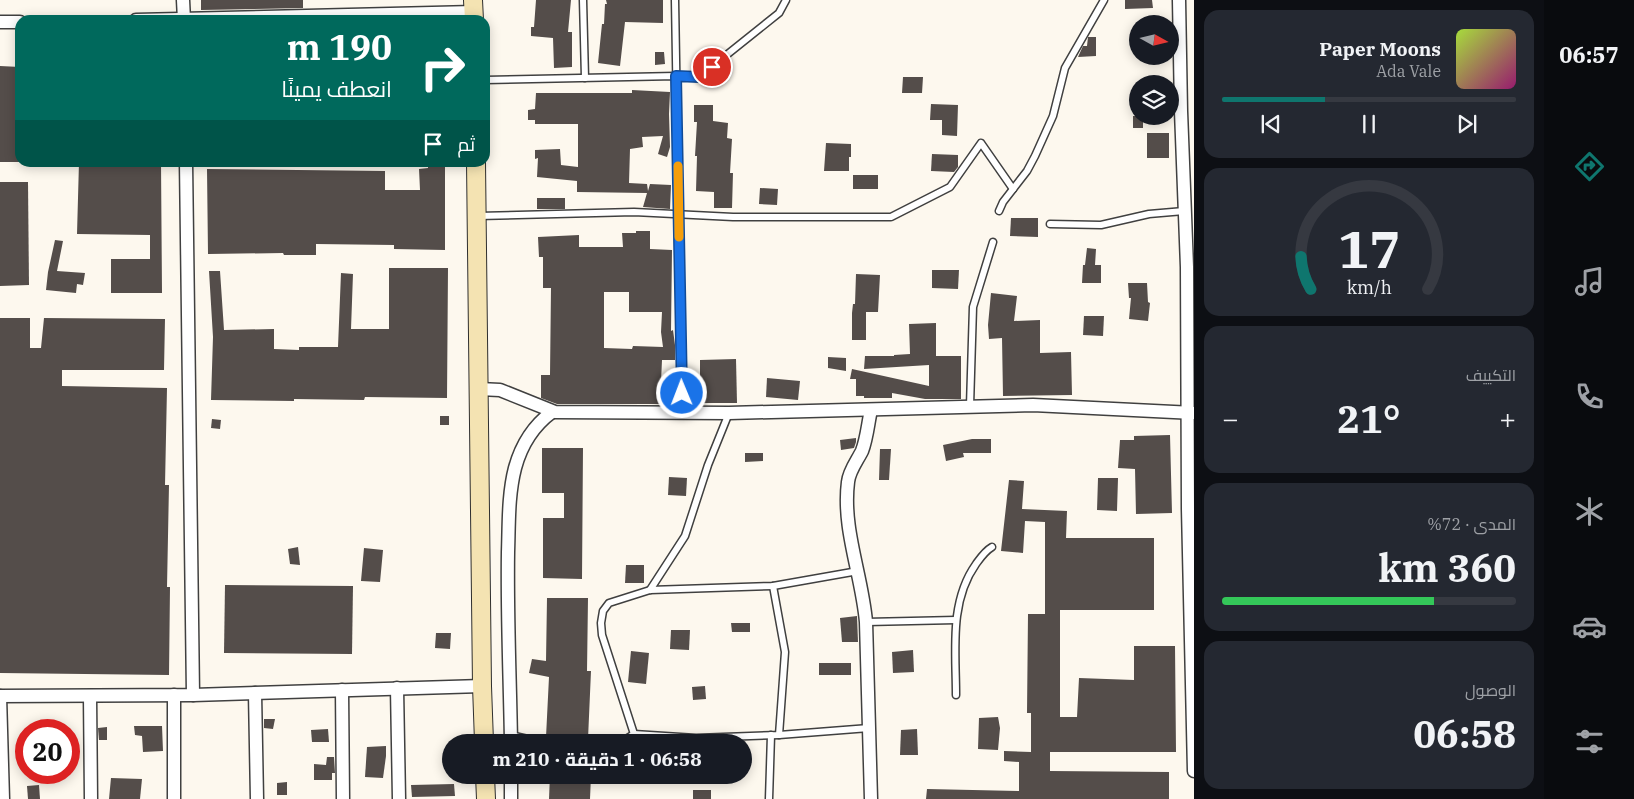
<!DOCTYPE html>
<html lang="ar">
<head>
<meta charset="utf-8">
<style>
	body { margin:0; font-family:"IBM Plex Serif",Cairo,serif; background:#242831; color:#f1f3f6; direction:rtl; height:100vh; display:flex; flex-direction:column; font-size:19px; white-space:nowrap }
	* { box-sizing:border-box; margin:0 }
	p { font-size:16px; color:#9ea1a6 }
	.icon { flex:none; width:28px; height:28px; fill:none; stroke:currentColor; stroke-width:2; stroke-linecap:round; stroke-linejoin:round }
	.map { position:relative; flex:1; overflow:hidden; direction:ltr }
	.sheet { display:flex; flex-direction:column; gap:10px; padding:10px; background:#0d0f14; width:350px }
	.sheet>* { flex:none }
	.banner { position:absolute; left:15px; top:15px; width:475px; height:152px; border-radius:15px; box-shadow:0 2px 12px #0003; direction:rtl; background:#00695c; color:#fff; overflow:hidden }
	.needle { width:32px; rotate:98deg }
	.controls { position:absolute; left:1129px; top:15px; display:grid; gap:10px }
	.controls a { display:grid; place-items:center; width:50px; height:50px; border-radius:50%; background:#171b24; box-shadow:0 2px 12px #0003; font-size:25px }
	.speed { position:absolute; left:15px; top:719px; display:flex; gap:10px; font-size:25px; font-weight:700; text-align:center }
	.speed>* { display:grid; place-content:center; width:65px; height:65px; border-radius:50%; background:#171b24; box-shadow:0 2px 12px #0003; line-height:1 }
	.speed .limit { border:8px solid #d22; background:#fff; color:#111 }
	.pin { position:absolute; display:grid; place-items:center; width:42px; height:42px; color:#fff; margin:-21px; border:2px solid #fff; border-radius:50%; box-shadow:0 1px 5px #0007 }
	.me { position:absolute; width:55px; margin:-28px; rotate:359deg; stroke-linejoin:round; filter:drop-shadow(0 0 4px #0008) }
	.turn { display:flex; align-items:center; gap:18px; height:105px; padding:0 15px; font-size:22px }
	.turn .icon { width:65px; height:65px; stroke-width:2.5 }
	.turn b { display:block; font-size:35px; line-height:42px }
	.then { display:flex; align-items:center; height:48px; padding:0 15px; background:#0003; gap:10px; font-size:19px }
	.big { font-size:38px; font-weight:700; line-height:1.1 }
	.sheet .card { flex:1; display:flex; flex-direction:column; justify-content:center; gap:8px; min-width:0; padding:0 18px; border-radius:15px; background:#242831 }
	.sheet .dial { align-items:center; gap:0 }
	.dial svg { height:130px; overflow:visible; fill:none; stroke:#363941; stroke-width:7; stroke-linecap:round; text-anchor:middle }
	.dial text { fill:#f1f3f6; stroke:none }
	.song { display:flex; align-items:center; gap:15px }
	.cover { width:60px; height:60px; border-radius:8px; background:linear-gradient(135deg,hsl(80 70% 55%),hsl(320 70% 35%)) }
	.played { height:5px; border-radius:2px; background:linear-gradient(90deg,#0f766e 35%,#363941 35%) }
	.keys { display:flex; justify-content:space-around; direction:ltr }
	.heat { display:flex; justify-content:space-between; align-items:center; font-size:28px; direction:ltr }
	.charge { height:8px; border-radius:4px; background:linear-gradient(90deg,#34c759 72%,#363941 0) }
	.trip { position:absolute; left:442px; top:734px; width:310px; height:50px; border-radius:25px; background:#171b24; box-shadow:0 2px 12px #0003; font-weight:700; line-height:50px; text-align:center; direction:rtl }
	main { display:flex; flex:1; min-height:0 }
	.tab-bar { display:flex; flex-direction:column; width:90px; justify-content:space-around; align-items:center; background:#090b0e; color:#9ea1a6 }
	.tab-bar .icon { width:35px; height:35px }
	.tab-bar .selected { color:#0f766e }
	.tab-bar b { font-size:22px; color:#f1f3f6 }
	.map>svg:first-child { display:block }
</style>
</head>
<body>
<main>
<nav class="tab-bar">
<b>06:57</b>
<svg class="icon selected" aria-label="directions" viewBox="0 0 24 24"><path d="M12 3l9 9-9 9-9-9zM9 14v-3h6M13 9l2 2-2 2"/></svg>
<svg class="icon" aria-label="music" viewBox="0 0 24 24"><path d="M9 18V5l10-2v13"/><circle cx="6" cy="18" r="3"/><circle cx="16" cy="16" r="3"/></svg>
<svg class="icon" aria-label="phone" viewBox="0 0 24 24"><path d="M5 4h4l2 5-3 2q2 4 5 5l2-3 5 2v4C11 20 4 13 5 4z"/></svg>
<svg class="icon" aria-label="climate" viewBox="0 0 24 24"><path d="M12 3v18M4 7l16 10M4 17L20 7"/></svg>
<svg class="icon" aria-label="car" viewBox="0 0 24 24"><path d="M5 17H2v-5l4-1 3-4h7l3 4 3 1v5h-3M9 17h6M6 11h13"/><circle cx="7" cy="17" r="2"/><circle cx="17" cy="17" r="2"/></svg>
<svg class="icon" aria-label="filters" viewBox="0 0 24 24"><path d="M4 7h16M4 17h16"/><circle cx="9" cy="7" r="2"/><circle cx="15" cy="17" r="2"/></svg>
</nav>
<section class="sheet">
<div class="card">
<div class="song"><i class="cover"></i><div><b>Paper Moons</b><p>Ada Vale</p></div></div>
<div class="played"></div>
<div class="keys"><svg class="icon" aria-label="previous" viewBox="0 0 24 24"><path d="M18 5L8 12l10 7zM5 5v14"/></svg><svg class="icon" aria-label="pause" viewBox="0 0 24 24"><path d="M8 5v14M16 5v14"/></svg><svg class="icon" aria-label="next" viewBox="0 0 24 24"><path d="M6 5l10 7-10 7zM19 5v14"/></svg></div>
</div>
<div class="card dial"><svg viewBox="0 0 100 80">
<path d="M14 69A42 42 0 1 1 86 69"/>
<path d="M14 69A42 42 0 0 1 8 49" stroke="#0f766e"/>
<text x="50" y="56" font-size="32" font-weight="700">17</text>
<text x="50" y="72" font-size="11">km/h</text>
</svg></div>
<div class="card"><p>التكييف</p>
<div class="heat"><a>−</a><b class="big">21°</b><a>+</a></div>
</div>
<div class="card"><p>المدى · 72%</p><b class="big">360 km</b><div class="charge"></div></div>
<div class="card"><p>الوصول</p><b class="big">06:58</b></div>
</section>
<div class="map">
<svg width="1194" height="799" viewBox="0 0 1194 799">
	<rect width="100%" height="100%" fill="#fdf8ee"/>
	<g fill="#544d4a" fill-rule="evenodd">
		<polygon points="201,0 303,0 303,8 201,10"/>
		<polygon points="536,0 571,0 568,32 572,32 572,67 554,68 553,38 531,36 531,27 534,27"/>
		<polygon points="606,0 663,0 663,23 625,22 620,66 598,63 602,24 604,24 605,4 607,4"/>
		<polygon points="1125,0 1152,0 1153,8 1125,9"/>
		<polygon points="1088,37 1096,37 1096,56 1078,57 1083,46 1087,46"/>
		<polygon points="655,52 664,52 665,64 655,65"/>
		<polygon points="0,66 20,67 20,162 0,162"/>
		<polygon points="903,77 923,77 922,93 902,93"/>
		<polygon points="632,90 670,92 669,114 670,147 667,157 658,154 663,136 642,137 643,147 630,149 629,183 647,184 648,191 650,184 671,185 670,209 643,207 647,193 577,192 577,181 537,177 538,158 535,159 535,150 560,149 561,165 578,167 578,124 535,124 535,120 528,120 528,110 535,109 536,93 632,93"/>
		<polygon points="931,104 958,105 957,136 942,135 942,120 930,120"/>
		<polygon points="694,105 713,105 713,121 728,123 727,138 732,139 730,173 733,173 732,208 714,208 714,192 696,191 697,156 695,156 697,122 694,122"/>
		<rect x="1133" y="116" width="10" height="12"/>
		<rect x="1147" y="133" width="22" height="25"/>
		<polygon points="826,143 851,144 851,157 849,157 849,171 824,171"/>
		<polygon points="932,154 958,155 958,167 954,172 931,171"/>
		<polygon points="79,162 161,162 162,293 111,293 111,259 150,259 150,235 77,234"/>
		<polygon points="428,162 445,162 445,250 394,249 394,245 316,244 316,255 284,255 283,253 208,254 207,169 385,171 385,190 420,190 419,169 428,168"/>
		<rect x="853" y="175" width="25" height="14"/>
		<polygon points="0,182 28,182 29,285 0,286"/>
		<polygon points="760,188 778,189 777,205 759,204"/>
		<rect x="537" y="198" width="28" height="11"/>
		<polygon points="1011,218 1038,218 1038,237 1010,236"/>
		<path d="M636,231H650V249L672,250L671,331L673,330L675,345V360H662L660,404H557L541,398V375H550L551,288H543V257H539L538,237L579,235V247H623L622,233H636ZM604,292H629V312H662L661,332L663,347L633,346L632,349L604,348Z"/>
		<polygon points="55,240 63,241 57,271 85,273 83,285 77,284 76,293 46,290 48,272"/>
		<polygon points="1087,248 1096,249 1095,265 1101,265 1101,283 1082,283 1083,265 1085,265"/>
		<polygon points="389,268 448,268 447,398 365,397 364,400 294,399 294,401 211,400 213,337 209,271 220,271 224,330 274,329 274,349 299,350 299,347 338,347 341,273 353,274 351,329 389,329"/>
		<polygon points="932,270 959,270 958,289 932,288"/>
		<polygon points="856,274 880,275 878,312 866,312 866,340 852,340 852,313 853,304 855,304"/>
		<polygon points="1128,283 1147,283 1148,302 1150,303 1148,321 1129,319 1131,298 1129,298"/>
		<polygon points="991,293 1017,296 1014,321 1040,320 1040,353 1071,352 1072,395 1003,396 1002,338 989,339 988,325"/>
		<polygon points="1084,316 1104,316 1103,336 1083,335"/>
		<polygon points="0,318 30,318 30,348 41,348 44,318 165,319 164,370 62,370 62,386 167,388 165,485 169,485 167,587 170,587 169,675 0,673"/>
		<polygon points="936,323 936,356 961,356 961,399 925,399 892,393 892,398 864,398 864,396 856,396 856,379 850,379 852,369 929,386 929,365 864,369 865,356 894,356 894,355 910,354 909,324"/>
		<polygon points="828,357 846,358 846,371 828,368"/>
		<polygon points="736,359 737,403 700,403 700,360"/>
		<polygon points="767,378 800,381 798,400 766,397"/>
		<rect x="440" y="416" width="9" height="9"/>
		<polygon points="212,419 221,420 220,429 211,428"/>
		<polygon points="1170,435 1172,513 1136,514 1135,469 1118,468 1120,440 1134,440 1134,436"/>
		<polygon points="856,438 856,442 854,448 841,450 840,440"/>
		<polygon points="972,439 991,439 991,453 963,453 964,457 946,461 943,445"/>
		<polygon points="542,448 583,448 582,579 543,578 543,518 564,518 564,493 542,493"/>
		<polygon points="880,449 891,449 889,480 879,480"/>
		<polygon points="745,453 763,453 763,461 745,462"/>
		<polygon points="669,477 687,478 686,496 668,495"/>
		<polygon points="1098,478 1118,478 1117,511 1097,510"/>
		<polygon points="1009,480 1024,481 1022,509 1067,511 1066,538 1154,538 1154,610 1060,610 1060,717 1077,717 1079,678 1134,680 1134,646 1175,646 1176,752 1050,752 1050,771 1169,772 1169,799 926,799 927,789 1019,791 1019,762 1004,761 1004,751 1031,752 1031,713 1027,713 1028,614 1045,614 1045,522 1025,521 1023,553 1001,551"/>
		<polygon points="298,547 300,565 290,564 288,549"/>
		<polygon points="364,548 383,550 380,582 361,581"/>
		<polygon points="626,565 644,565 644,583 625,583"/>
		<polygon points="225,585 353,586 352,654 224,653"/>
		<polygon points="547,598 588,598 587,671 591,671 588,739 546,737 549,677 529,673 532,659 546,661"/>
		<polygon points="857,616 858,642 842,642 840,618"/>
		<polygon points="731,623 750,623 750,632 732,632"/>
		<polygon points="671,630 690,630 689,650 670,649"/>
		<polygon points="436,633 451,633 450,649 435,648"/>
		<polygon points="913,650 914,672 893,673 892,652"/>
		<polygon points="631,651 649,653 646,684 628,682"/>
		<rect x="819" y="663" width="32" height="12"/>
		<polygon points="705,686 706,699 693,700 692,687"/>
		<polygon points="998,717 1000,728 998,750 978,749 979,718"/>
		<polygon points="264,719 275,719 273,729 264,728"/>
		<polygon points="134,726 162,726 163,751 143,752 142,736 135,735"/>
		<polygon points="107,727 107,740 99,740 98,728"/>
		<polygon points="328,729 329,742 312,742 311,730"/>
		<polygon points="917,729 918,755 900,755 901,730"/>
		<polygon points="386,746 386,756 383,778 365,777 367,747"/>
		<polygon points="327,757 334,757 335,773 332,773 332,780 314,780 314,764 326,765"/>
		<polygon points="550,775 591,775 590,799 549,799"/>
		<polygon points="111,778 142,779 140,799 109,799"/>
		<polygon points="287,782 287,795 277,795 277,783"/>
		<polygon points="454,784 455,796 412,797 411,785"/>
		<polygon points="39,785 40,799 28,799 27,786"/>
		<rect x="693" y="790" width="18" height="9"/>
	</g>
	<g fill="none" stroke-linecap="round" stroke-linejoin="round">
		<defs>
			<g id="lane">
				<polyline points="583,0 585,78"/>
				<polyline points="675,0 682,413"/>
				<polyline points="485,80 676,76 699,77 779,13 786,0"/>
				<polyline points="999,211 1003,202 1027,171 1035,156 1053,116 1065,68 1104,0"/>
				<polyline points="478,216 634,212 733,217 891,217 950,187 981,143 1013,189"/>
				<polyline points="1050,224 1101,225 1149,214 1184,211"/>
				<polyline points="970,406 973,307 993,242"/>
				<polyline points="773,586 785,652 779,735"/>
				<polyline points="650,590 685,536 708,465 729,413"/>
				<polyline points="866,622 956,620"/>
				<path d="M956,695C956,651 949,602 976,564C981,557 985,551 992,547"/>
				<polyline points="634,734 602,635 601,623 603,611 609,603 650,590 773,586 858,571"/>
				<polyline points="510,735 541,742"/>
				<polyline points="621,742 634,734 696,738 779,735 869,728"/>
				<polyline points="769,799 771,735"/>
			</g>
			<g id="street">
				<polyline points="183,0 184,20"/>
				<polyline points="1179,0 1181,111 1187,267 1188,509 1194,771"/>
				<polyline points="136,20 474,12"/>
				<polyline points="0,22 20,22"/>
				<polyline points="186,162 193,695"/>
				<polyline points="479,389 500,390 555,412 729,413 1033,405 1194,413"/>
				<polyline points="397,688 399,799"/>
				<polyline points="342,690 343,799"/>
				<polyline points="255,693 257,799"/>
				<polyline points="174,695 174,799"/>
				<polyline points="0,696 193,695 482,686"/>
				<polyline points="0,696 3,799"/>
				<polyline points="90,696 91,799"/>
				<path d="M511,742C510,679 507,615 508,552C509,524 508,495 515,468C521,446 533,426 552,412"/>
				<polyline points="511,775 511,799"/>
				<path d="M871,799L866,622C862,575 842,529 848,482C849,471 857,461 862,451C867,438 868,423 871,410"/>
			</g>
			<g id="secondary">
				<polyline points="473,0 474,20"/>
				<polyline points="476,162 482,686 484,742"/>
				<polyline points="485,775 486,799"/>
			</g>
		</defs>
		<use href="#lane" stroke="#404040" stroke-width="9"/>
		<use href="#street" stroke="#404040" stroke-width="15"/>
		<use href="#secondary" stroke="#2f2f2f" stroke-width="20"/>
		<use href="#lane" stroke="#fff" stroke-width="6"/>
		<use href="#street" stroke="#fff" stroke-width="12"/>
		<use href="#secondary" stroke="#f4e3b2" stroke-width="18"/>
	</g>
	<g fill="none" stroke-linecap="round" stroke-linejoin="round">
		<defs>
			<polyline id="route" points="682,393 676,76 699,77 712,67"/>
		</defs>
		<use href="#route" stroke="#114b97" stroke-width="12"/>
		<use href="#route" stroke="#1a73e8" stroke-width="9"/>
		<polyline stroke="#f59e0b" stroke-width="9" points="678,166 679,237"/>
	</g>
</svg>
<div class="controls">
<a><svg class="needle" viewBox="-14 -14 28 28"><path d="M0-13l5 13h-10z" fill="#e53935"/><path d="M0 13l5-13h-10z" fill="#9ea1a6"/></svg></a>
<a><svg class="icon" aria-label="layers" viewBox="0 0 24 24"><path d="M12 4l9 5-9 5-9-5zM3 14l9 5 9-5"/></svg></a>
</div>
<div class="speed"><div class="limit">20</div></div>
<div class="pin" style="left:712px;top:67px;background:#d93025"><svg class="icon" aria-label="arrive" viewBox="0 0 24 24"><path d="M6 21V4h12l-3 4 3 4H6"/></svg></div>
<svg class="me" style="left:682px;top:393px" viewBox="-20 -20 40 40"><circle r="17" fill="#1a73e8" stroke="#fff" stroke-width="3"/><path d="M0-11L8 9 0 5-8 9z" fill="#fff"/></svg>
<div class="trip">06:58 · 1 دقيقة · 210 m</div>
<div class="banner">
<div class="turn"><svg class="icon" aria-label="right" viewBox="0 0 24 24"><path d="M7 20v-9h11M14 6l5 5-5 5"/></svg><div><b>190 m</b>انعطف يمينًا</div></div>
<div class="then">ثم<svg class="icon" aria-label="arrive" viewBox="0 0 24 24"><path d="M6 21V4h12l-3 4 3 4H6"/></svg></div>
</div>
</div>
</main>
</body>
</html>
